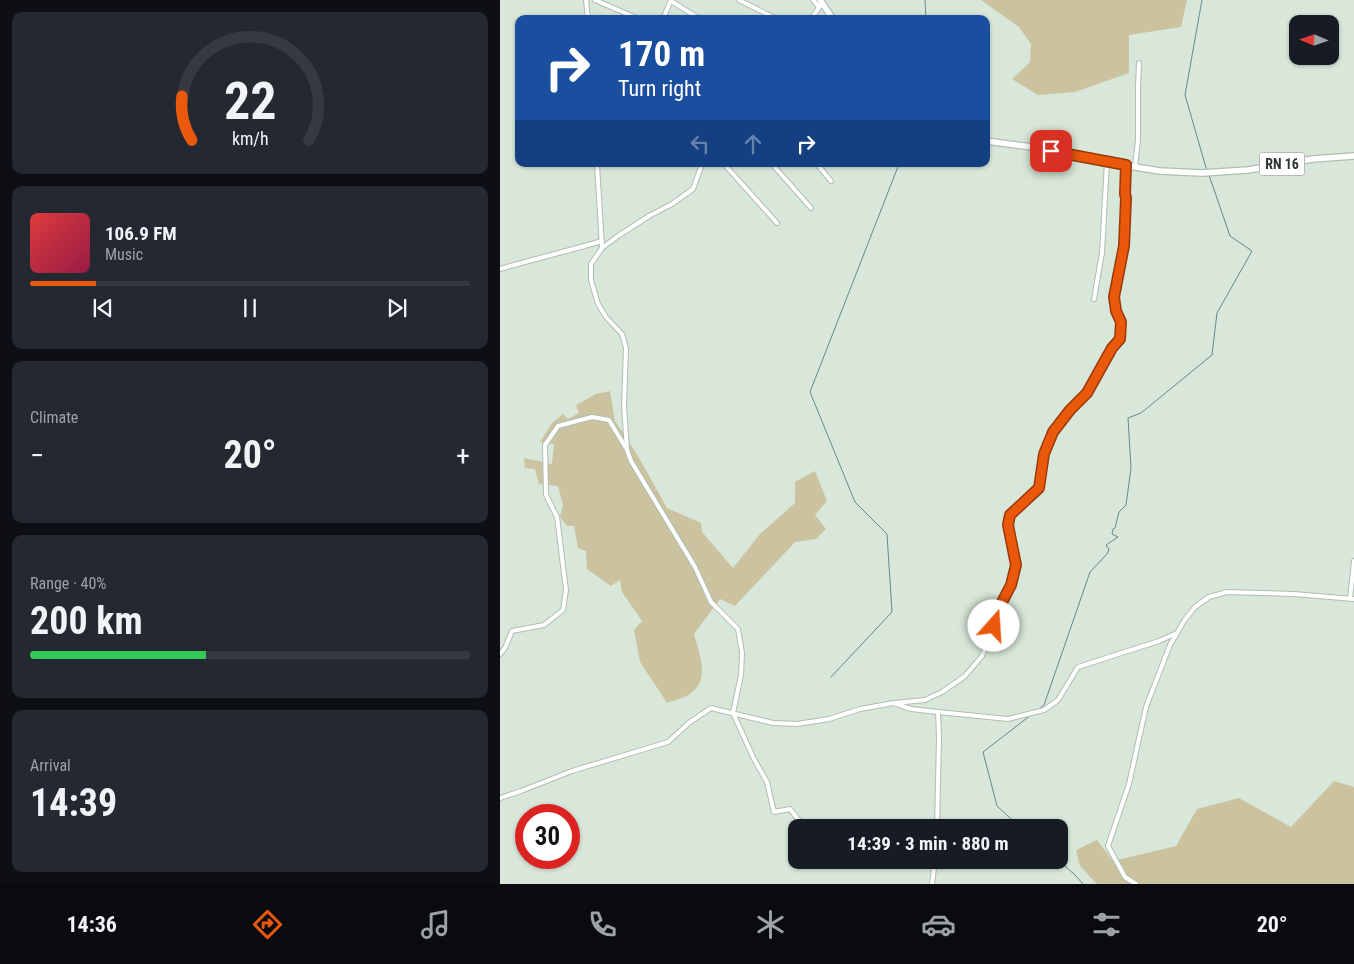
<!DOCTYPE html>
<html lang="en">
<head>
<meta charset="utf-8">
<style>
	body { margin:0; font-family:"Roboto Condensed",sans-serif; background:#242831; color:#f1f3f6; height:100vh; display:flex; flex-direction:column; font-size:19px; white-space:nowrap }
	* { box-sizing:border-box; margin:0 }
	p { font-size:16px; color:#9ea1a6 }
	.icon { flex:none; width:28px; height:28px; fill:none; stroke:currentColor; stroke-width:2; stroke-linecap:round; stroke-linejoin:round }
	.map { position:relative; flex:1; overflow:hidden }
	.panel { display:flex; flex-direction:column; gap:12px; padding:12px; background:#0d0f14; width:500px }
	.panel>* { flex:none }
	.hud { position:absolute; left:15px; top:15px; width:475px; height:152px; border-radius:10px; box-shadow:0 1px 4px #0004; background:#1a4fa0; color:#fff; overflow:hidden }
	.needle { width:32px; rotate:272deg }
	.buttons { position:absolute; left:789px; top:15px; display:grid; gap:10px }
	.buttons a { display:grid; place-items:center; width:50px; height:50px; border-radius:10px; background:#171b24; box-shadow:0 1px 4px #0004; font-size:25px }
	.speed { position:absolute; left:15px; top:804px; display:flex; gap:10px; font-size:25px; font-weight:700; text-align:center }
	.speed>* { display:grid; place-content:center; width:65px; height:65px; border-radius:50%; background:#171b24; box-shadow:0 1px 4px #0004; line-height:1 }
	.speed .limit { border:8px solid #d22; background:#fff; color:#111 }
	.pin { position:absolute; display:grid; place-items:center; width:42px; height:42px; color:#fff; margin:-21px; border-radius:10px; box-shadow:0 2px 8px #0006 }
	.me { position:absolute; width:55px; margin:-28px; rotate:19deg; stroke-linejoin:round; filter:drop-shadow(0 0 4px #0008) }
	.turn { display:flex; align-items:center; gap:18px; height:105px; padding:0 20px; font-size:22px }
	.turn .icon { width:65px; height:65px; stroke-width:2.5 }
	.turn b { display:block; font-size:35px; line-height:42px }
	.lanes { display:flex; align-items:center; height:48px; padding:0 20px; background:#0003; justify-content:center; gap:25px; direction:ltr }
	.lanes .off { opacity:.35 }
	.big { font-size:38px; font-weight:700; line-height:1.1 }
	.panel .tile { flex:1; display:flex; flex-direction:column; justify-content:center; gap:8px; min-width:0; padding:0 18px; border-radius:10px; background:#242831 }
	.panel .dial { align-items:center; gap:0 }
	.dial svg { height:130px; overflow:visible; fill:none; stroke:#363941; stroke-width:7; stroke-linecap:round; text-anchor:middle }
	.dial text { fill:#f1f3f6; stroke:none }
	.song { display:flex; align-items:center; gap:15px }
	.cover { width:60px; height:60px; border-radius:8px; background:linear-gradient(135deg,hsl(0 70% 55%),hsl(340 70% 35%)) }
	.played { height:5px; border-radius:2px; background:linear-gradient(90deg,#ea580c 15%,#363941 15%) }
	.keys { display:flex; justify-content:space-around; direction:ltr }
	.heat { display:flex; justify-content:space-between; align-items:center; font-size:28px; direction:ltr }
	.charge { height:8px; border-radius:4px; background:linear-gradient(90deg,#34c759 40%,#363941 0) }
	.trip { position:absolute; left:288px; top:819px; width:280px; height:50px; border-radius:10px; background:#171b24; box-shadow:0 1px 4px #0004; font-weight:700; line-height:50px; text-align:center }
	.tab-bar { display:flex; height:80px; justify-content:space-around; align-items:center; background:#090b0e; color:#9ea1a6 }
	.tab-bar .icon { width:35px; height:35px }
	.tab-bar .on { color:#ea580c }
	.tab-bar b { font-size:22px; color:#f1f3f6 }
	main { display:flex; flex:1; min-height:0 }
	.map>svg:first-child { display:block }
</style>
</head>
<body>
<main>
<section class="panel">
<div class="tile dial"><svg viewBox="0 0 100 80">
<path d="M14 69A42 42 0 1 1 86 69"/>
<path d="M14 69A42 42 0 0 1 8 42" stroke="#ea580c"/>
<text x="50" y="56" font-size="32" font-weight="700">22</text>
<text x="50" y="72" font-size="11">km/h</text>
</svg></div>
<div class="tile">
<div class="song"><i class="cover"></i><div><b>106.9 FM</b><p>Music</p></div></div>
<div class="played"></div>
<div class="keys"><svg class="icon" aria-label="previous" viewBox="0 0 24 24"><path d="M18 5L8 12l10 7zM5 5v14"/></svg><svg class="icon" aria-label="pause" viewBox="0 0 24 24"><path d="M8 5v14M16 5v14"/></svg><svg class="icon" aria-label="next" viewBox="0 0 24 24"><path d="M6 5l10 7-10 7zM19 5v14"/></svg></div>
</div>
<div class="tile"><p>Climate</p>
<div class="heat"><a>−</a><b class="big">20°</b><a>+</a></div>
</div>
<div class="tile"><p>Range · 40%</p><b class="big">200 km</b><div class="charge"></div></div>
<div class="tile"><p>Arrival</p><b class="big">14:39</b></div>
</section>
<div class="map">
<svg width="854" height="884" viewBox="0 0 854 884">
	<rect width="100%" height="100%" fill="#d8e7d9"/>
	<g fill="#cbc39f">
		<polygon points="481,0 687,0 681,27 629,35 629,73 575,92 538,95 512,79 530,62 531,44 519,27"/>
		<path d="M110,391L115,421L138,456L167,508L201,523L202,532L233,568L260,534L295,503V482L315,471L327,501L315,515L326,529L316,539L295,542L235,606L220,599L194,634C199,653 211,680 190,694C184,698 174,700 167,703L140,662L134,630L142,621L122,592L120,580L111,586L87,569L86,551L78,548L74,526H67L60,517L63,505L58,486L39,484L35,469L25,468L24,458L52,464L54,444L40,442L52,423L63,414L68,419L79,413L76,405L96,394Z"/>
		<polygon points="834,781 854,787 854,884 597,884 580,866 576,850 597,840 613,861 676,846 697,809 739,798 791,827"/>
	</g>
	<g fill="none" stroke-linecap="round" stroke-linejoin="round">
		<g stroke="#648a89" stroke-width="1">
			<polyline points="425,0 426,19"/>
			<polyline points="702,0 685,95 707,171"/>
			<polyline points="331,677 392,612 387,534 355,502 310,392 399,164"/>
			<polyline points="538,710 544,705 590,572 607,554 609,549 606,545 618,537 612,534 613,529 615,528 619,512 626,505 631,468 628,418 641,413 712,355 717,313 752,251 730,236 709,175"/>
			<polyline points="521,828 497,806 483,752 531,715"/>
			<polyline points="558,860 575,875 583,884"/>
		</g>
		<defs>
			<g id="street">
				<polyline points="86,0 88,19"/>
				<polyline points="95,0 139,19"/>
				<polyline points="239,0 277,19"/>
				<polyline points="313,0 319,7"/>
				<polyline points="171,1 200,19"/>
				<polyline points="163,19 171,0"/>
				<polyline points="311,19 322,3"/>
				<polyline points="97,164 102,248"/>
				<polyline points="202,164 193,189 172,204 149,216 118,236 102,248 91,264 91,280 98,304 106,317 122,334 126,348 124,406 127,450 131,461 195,567 211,602 238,629 242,653 241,675 233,713 254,759 267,782 274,812 290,809 305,828"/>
				<polyline points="224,164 277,223"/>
				<polyline points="272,164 311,208"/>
				<polyline points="317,164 331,181"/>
				<polyline points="635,167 638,140 638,86 639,63"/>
				<path d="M0,269C34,259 68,251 102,241"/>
				<polyline points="594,299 602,253 607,161"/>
				<polyline points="850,599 854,561"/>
				<polyline points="0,654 5,648 12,631 44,625 63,610 66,590 57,517 46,495 45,445 58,426 92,417 109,420 126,448"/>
				<polyline points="394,703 425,700 442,692 465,676 482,656 494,626 498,610 511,585 516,565 508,525 510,515 539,488 544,454 553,432 570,410 587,393 612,348 620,339 621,322 616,311 614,297 624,246 626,165"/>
				<polyline points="438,712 508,719 544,710 558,700 578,667 659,641 677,633"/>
				<polyline points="0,798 21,791 72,771 168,742 190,722 211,708 273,723 297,724 329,719 360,709 394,703 411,709 438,712 439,737 437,828"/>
				<polyline points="432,884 435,860"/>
				<polyline points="636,884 625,877 608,846 629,784 646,707 670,645 684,621 695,607 709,597 727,592 794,594 854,599"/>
			</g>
			<g id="primary">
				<polyline points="320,0 333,19"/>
				<polyline points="486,141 532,147 635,167 660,171 702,173 748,170 813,159 854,156"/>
			</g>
		</defs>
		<use href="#street" stroke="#afbeb0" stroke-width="6"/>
		<use href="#primary" stroke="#afbeb0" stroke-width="8"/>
		<use href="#street" stroke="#fff" stroke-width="4"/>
		<use href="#primary" stroke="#fff" stroke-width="5.5"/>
	</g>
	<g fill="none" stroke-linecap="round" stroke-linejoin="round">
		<defs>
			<polyline id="route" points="494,626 498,610 511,585 516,565 508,525 510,515 539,488 544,454 553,432 570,410 587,393 612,348 620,339 621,322 616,311 614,297 624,246 626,198 625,194 626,165 551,151"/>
		</defs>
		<use href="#route" stroke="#983908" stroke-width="12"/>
		<use href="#route" stroke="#ea580c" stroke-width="9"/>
	</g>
	<g text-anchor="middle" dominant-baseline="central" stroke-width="5" stroke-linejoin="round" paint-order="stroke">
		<rect fill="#fff" stroke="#6c706d" stroke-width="1" x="759.5" y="152.5" width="45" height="23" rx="4"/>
		<g font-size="14" font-weight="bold" fill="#2d332e">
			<text x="782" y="164">RN 16</text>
		</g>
	</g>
</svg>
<div class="buttons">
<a><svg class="needle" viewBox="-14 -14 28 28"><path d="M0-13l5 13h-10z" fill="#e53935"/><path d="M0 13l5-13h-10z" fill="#9ea1a6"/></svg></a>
</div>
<div class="speed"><div class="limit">30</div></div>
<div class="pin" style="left:551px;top:151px;background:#d93025"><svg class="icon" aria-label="arrive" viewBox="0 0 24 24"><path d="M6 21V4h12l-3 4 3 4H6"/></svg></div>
<svg class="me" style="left:494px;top:626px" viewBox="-20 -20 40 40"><circle r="19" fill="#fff"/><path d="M0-13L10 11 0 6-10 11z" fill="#ea580c"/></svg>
<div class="trip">14:39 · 3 min · 880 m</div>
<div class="hud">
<div class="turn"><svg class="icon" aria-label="right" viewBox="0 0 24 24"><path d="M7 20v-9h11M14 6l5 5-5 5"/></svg><div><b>170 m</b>Turn right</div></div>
<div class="lanes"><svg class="icon off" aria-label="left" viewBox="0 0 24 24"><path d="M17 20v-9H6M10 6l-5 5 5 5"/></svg><svg class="icon off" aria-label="ahead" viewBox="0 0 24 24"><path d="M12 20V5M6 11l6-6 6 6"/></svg><svg class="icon" aria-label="right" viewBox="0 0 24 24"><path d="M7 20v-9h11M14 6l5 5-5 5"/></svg></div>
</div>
</div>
</main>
<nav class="tab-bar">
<b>14:36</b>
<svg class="icon on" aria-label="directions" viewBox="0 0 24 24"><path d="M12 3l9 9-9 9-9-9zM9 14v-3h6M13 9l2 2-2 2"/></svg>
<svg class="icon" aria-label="music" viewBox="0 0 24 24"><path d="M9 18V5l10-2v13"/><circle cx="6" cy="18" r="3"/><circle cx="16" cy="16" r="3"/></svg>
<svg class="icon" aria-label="phone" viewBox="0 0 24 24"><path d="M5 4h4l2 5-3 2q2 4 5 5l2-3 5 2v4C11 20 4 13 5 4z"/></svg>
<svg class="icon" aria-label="climate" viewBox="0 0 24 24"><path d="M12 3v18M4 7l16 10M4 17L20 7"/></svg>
<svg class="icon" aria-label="car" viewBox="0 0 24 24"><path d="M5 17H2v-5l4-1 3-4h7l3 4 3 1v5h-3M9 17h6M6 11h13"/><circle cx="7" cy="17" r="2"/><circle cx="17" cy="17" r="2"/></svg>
<svg class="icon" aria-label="filters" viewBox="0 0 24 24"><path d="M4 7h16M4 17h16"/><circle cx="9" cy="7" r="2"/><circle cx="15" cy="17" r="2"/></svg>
<b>20°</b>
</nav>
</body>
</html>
